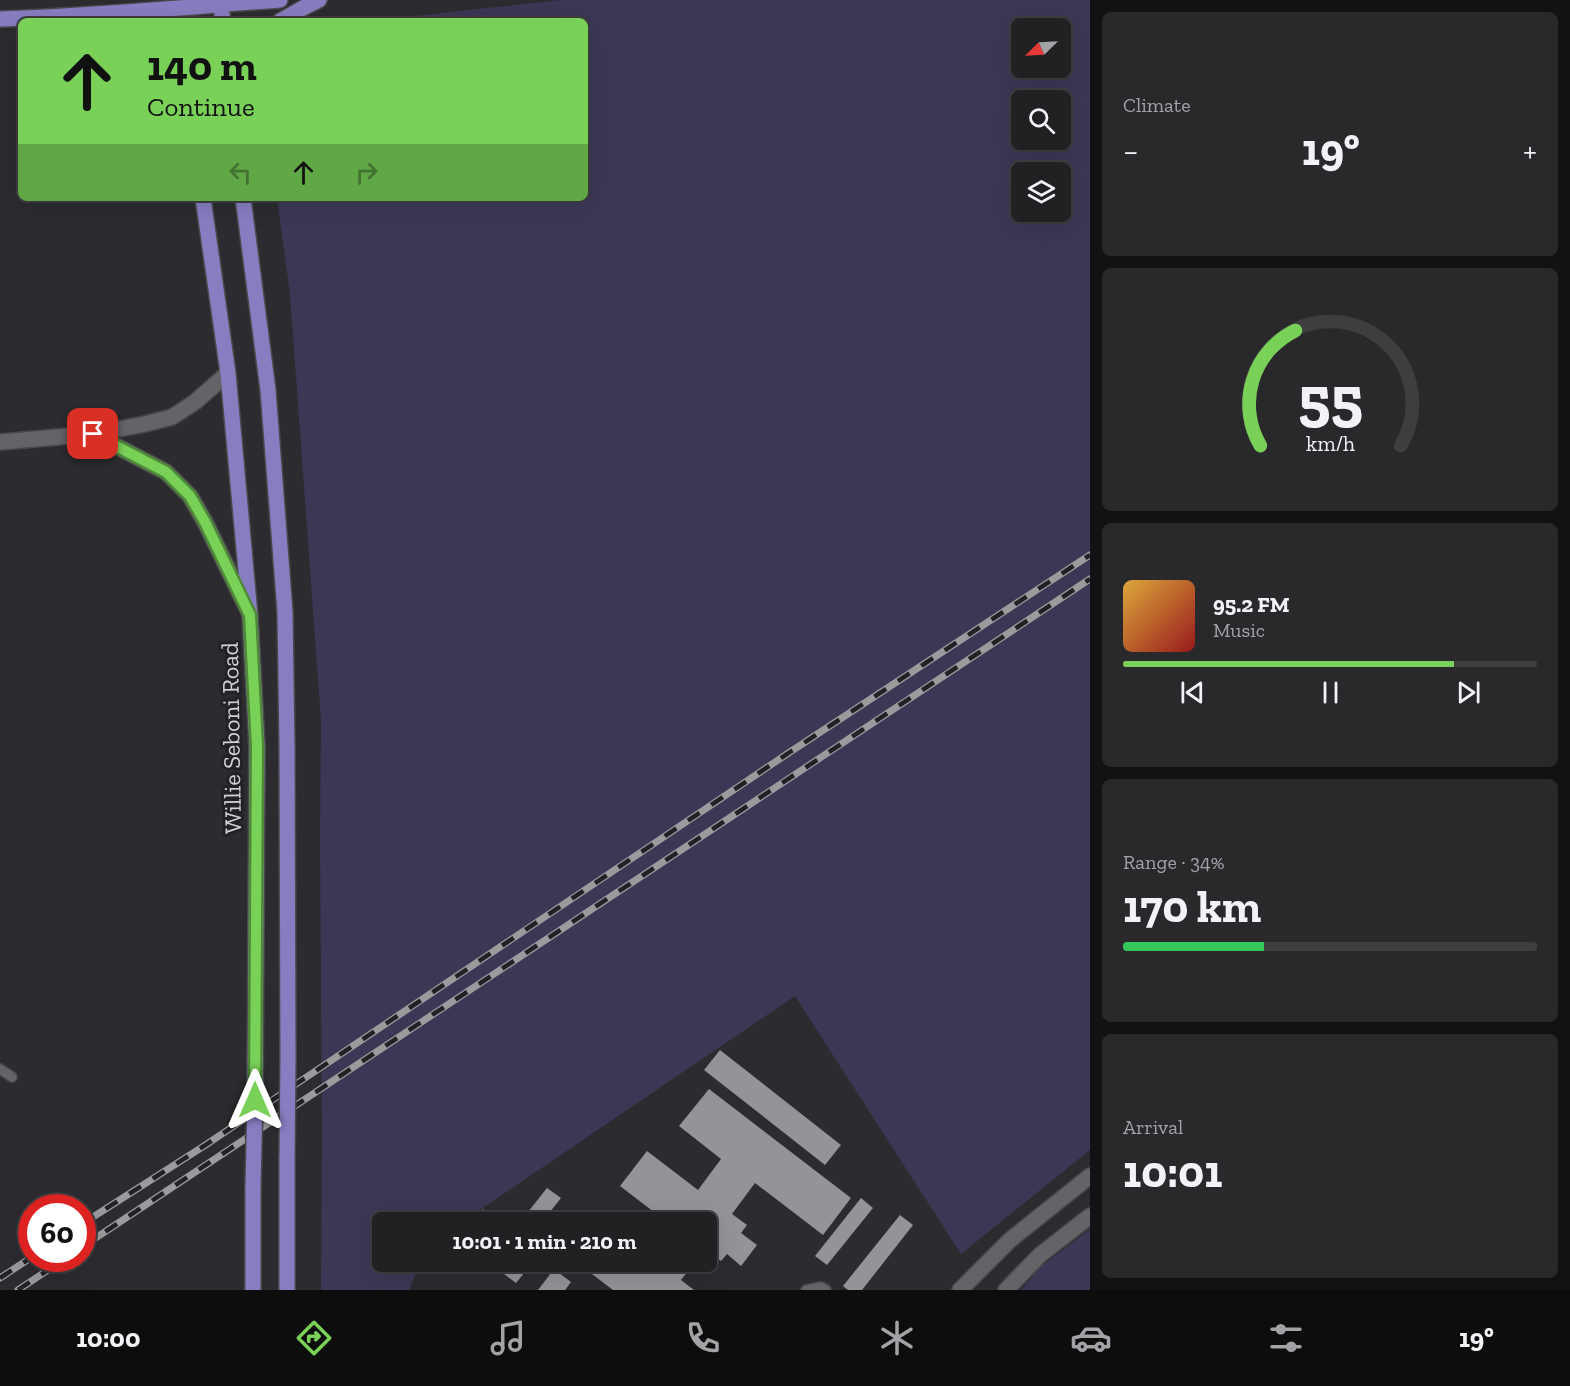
<!DOCTYPE html>
<html lang="en">
<head>
<meta charset="utf-8">
<style>
	body { margin:0; font-family:"Zilla Slab",serif; background:#29292c; color:#f1f3f6; height:100vh; display:flex; flex-direction:column; font-size:22px; white-space:nowrap }
	* { box-sizing:border-box; margin:0 }
	p { font-size:20px; color:#a2a3a6 }
	.icon { flex:none; width:33px; height:33px; fill:none; stroke:currentColor; stroke-width:2; stroke-linecap:round; stroke-linejoin:round }
	.map { position:relative; flex:1; overflow:hidden }
	.sheet { display:flex; flex-direction:column; gap:12px; padding:12px; background:#121214; width:480px }
	.sheet>* { flex:none }
	.banner { position:absolute; left:18px; top:18px; width:570px; height:183px; border-radius:9px; box-shadow:0 6px 24px #0002,0 0 0 2px #3e3e41; background:#79d158; color:#111; overflow:hidden }
	.needle { width:39px; rotate:246deg }
	.tools { position:absolute; left:1011px; top:18px; display:grid; gap:12px }
	.tools a { display:grid; place-items:center; width:60px; height:60px; border-radius:9px; background:#212124; box-shadow:0 6px 24px #0002,0 0 0 2px #3e3e41; font-size:30px }
	.speed { position:absolute; left:18px; top:1194px; display:flex; gap:12px; font-size:30px; font-weight:700; text-align:center }
	.speed>* { display:grid; place-content:center; width:78px; height:78px; border-radius:50%; background:#212124; box-shadow:0 6px 24px #0002,0 0 0 2px #3e3e41; line-height:1 }
	.speed .limit { border:9px solid #d22; background:#fff; color:#111 }
	.pin { position:absolute; display:grid; place-items:center; width:51px; height:51px; color:#fff; margin:-26px; border-radius:12px; box-shadow:0 3px 9px #0006 }
	.me { position:absolute; width:66px; margin:-33px; rotate:0deg; stroke-linejoin:round; filter:drop-shadow(0 0 4px #0008) }
	.turn { display:flex; align-items:center; gap:21px; height:126px; padding:0 30px; font-size:27px }
	.turn .icon { width:78px; height:78px; stroke-width:2.5 }
	.turn b { display:block; font-size:42px; line-height:51px }
	.lanes { display:flex; align-items:center; height:57px; padding:0 30px; background:#0003; justify-content:center; gap:30px; direction:ltr }
	.lanes .off { opacity:.35 }
	.big { font-size:45px; font-weight:800; line-height:1.1 }
	.sheet .widget { flex:1; display:flex; flex-direction:column; justify-content:center; gap:9px; min-width:0; padding:0 21px; border-radius:9px; background:#29292c }
	.sheet .dial { align-items:center; gap:0 }
	.dial svg { height:156px; overflow:visible; fill:none; stroke:#3e3e41; stroke-width:7; stroke-linecap:round; text-anchor:middle }
	.dial text { fill:#f1f3f6; stroke:none }
	.song { display:flex; align-items:center; gap:18px }
	.cover { width:72px; height:72px; border-radius:9px; background:linear-gradient(135deg,hsl(40 70% 55%),hsl(0 70% 35%)) }
	.played { height:6px; border-radius:3px; background:linear-gradient(90deg,#79d158 80%,#3e3e41 80%) }
	.keys { display:flex; justify-content:space-around; direction:ltr }
	.heat { display:flex; justify-content:space-between; align-items:center; font-size:33px; direction:ltr }
	.charge { height:9px; border-radius:4px; background:linear-gradient(90deg,#34c759 34%,#3e3e41 0) }
	.trip { position:absolute; left:372px; top:1212px; width:345px; height:60px; border-radius:9px; background:#212124; box-shadow:0 6px 24px #0002,0 0 0 2px #3e3e41; font-weight:800; line-height:60px; text-align:center }
	.menu { display:flex; height:96px; justify-content:space-around; align-items:center; background:#0d0d0e; color:#a2a3a6 }
	.menu .icon { width:42px; height:42px }
	.menu .active { color:#79d158 }
	.menu b { font-size:27px; color:#f1f3f6 }
	main { display:flex; flex:1; min-height:0 }
	.map>svg:first-child { display:block }
</style>
</head>
<body>
<main>
<div class="map">
<svg width="1090" height="1290" viewBox="0 0 1090 1290">
	<rect width="100%" height="100%" fill="#2c2c30"/>
	<g fill="#3b3855" fill-rule="evenodd">
		<path d="M561,0H1090V1150L961,1254L795,996L462,1222H382V1262H420L409,1290H321L322,1137L320,837L321,720L290,294L277,198H585V21H370ZM1022,28H1060V68H1022ZM1022,100H1060V140H1022ZM1022,172H1060V212H1022Z"/>
		<polygon points="1090,1229 1090,1290 1021,1290 1039,1268"/>
	</g>
	<g fill="#939398">
		<polygon points="720,1050 841,1145 825,1165 704,1070"/>
		<polygon points="709,1089 851,1198 823,1235 755,1183 732,1214 747,1225 741,1233 757,1245 741,1266 727,1254 721,1261 706,1250 706,1222 667,1222 620,1186 647,1151 698,1190 721,1159 679,1126"/>
		<polygon points="547,1188 561,1198 542,1222 520,1222"/>
		<polygon points="861,1198 873,1208 827,1265 815,1256"/>
		<polygon points="483,1209 497,1221 496,1222 472,1222"/>
		<polygon points="591,1211 606,1222 583,1222"/>
		<polygon points="900,1215 913,1225 862,1290 848,1290 843,1286"/>
		<polygon points="488,1262 533,1262 516,1283"/>
		<polygon points="576,1262 695,1262 681,1280 694,1290 613,1290"/>
		<polygon points="554,1269 571,1282 565,1290 538,1290"/>
	</g>
	<g fill="none" stroke-linecap="round" stroke-linejoin="round">
		<defs>
			<g id="lane">
				<polyline points="0,1069 12,1077"/>
				<polyline points="806,1290 821,1287 826,1290"/>
			</g>
			<g id="street">
				<polyline points="93,434 166,472 190,496 205,522 249,612"/>
				<polyline points="0,442 93,434 145,424 172,417 195,402 228,373"/>
				<polyline points="960,1290 1010,1240 1090,1176"/>
				<polyline points="1006,1290 1040,1255 1090,1216"/>
			</g>
			<g id="primary">
				<polyline points="220,0 223,21"/>
				<path d="M0,19C94,16 187,7 280,0"/>
				<polyline points="280,21 303,8 319,0"/>
				<polyline points="203,198 228,373 250,615 257,746 255,1100"/>
				<polyline points="243,198 268,390 285,612 287,747 288,1059"/>
				<polyline points="287,1159 287,1290"/>
				<polyline points="253,1186 253,1290"/>
			</g>
		</defs>
		<use href="#lane" stroke="#49494c" stroke-width="12"/>
		<use href="#street" stroke="#49494c" stroke-width="18"/>
		<use href="#primary" stroke="#49494c" stroke-width="18"/>
		<use href="#lane" stroke="#636368" stroke-width="9"/>
		<use href="#street" stroke="#636368" stroke-width="15"/>
		<use href="#primary" stroke="#877ec1" stroke-width="15"/>
		<defs>
			<g id="rail">
				<polyline points="82,1224 204,1146 790,752 1090,555"/>
				<polyline points="82,1247 1090,579"/>
				<polyline points="0,1278 32,1257"/>
				<polyline points="18,1290 66,1258"/>
			</g>
		</defs>
		<use href="#rail" stroke="#9b9b9e" stroke-width="7"/>
		<use href="#rail" stroke="#222226" stroke-width="4.5" stroke-dasharray="14" stroke-linecap="butt"/>
		<defs>
			<g id="primary-bridge">
				<polyline points="287,1159 288,1059"/>
				<polyline points="253,1186 255,1100"/>
			</g>
		</defs>
		<use href="#primary-bridge" stroke="#49494c" stroke-width="18" stroke-linecap="butt"/>
		<use href="#primary-bridge" stroke="#877ec1" stroke-width="15"/>
	</g>
	<g fill="none" stroke-linecap="round" stroke-linejoin="round">
		<defs>
			<polyline id="route" points="93,434 166,472 190,496 205,522 250,615 257,746 255,1100"/>
		</defs>
		<use href="#route" stroke="#4f8839" stroke-width="15"/>
		<use href="#route" stroke="#79d158" stroke-width="10"/>
	</g>
	<g text-anchor="middle" dominant-baseline="central" stroke-width="6" stroke-linejoin="round" paint-order="stroke">
		<g font-size="24" fill="#d1d1d3" stroke="#222226">
			<text transform="translate(231 738) rotate(-91)">Willie Seboni Road</text>
		</g>
	</g>
</svg>
<div class="tools">
<a><svg class="needle" viewBox="-14 -14 28 28"><path d="M0-13l5 13h-10z" fill="#e53935"/><path d="M0 13l5-13h-10z" fill="#a2a3a6"/></svg></a>
<a><svg class="icon" aria-label="search" viewBox="0 0 24 24"><circle cx="10" cy="10" r="6"/><path d="M15 15l6 6"/></svg></a>
<a><svg class="icon" aria-label="layers" viewBox="0 0 24 24"><path d="M12 4l9 5-9 5-9-5zM3 14l9 5 9-5"/></svg></a>
</div>
<div class="speed"><div class="limit">60</div></div>
<div class="pin" style="left:93px;top:434px;background:#d93025"><svg class="icon" aria-label="arrive" viewBox="0 0 24 24"><path d="M6 21V4h12l-3 4 3 4H6"/></svg></div>
<svg class="me" style="left:255px;top:1100px" viewBox="-20 -20 40 40"><path d="M0-17L14 15 0 8-14 15z" fill="#79d158" stroke="#fff" stroke-width="4"/></svg>
<div class="trip">10:01 · 1 min · 210 m</div>
<div class="banner">
<div class="turn"><svg class="icon" aria-label="ahead" viewBox="0 0 24 24"><path d="M12 20V5M6 11l6-6 6 6"/></svg><div><b>140 m</b>Continue</div></div>
<div class="lanes"><svg class="icon off" aria-label="left" viewBox="0 0 24 24"><path d="M17 20v-9H6M10 6l-5 5 5 5"/></svg><svg class="icon" aria-label="ahead" viewBox="0 0 24 24"><path d="M12 20V5M6 11l6-6 6 6"/></svg><svg class="icon off" aria-label="right" viewBox="0 0 24 24"><path d="M7 20v-9h11M14 6l5 5-5 5"/></svg></div>
</div>
</div>
<section class="sheet">
<div class="widget"><p>Climate</p>
<div class="heat"><a>−</a><b class="big">19°</b><a>+</a></div>
</div>
<div class="widget dial"><svg viewBox="0 0 100 80">
<path d="M14 69A42 42 0 1 1 86 69"/>
<path d="M14 69A42 42 0 0 1 32 10" stroke="#79d158"/>
<text x="50" y="56" font-size="32" font-weight="700">55</text>
<text x="50" y="72" font-size="11">km/h</text>
</svg></div>
<div class="widget">
<div class="song"><i class="cover"></i><div><b>95.2 FM</b><p>Music</p></div></div>
<div class="played"></div>
<div class="keys"><svg class="icon" aria-label="previous" viewBox="0 0 24 24"><path d="M18 5L8 12l10 7zM5 5v14"/></svg><svg class="icon" aria-label="pause" viewBox="0 0 24 24"><path d="M8 5v14M16 5v14"/></svg><svg class="icon" aria-label="next" viewBox="0 0 24 24"><path d="M6 5l10 7-10 7zM19 5v14"/></svg></div>
</div>
<div class="widget"><p>Range · 34%</p><b class="big">170 km</b><div class="charge"></div></div>
<div class="widget"><p>Arrival</p><b class="big">10:01</b></div>
</section>
</main>
<nav class="menu">
<b>10:00</b>
<svg class="icon active" aria-label="directions" viewBox="0 0 24 24"><path d="M12 3l9 9-9 9-9-9zM9 14v-3h6M13 9l2 2-2 2"/></svg>
<svg class="icon" aria-label="music" viewBox="0 0 24 24"><path d="M9 18V5l10-2v13"/><circle cx="6" cy="18" r="3"/><circle cx="16" cy="16" r="3"/></svg>
<svg class="icon" aria-label="phone" viewBox="0 0 24 24"><path d="M5 4h4l2 5-3 2q2 4 5 5l2-3 5 2v4C11 20 4 13 5 4z"/></svg>
<svg class="icon" aria-label="climate" viewBox="0 0 24 24"><path d="M12 3v18M4 7l16 10M4 17L20 7"/></svg>
<svg class="icon" aria-label="car" viewBox="0 0 24 24"><path d="M5 17H2v-5l4-1 3-4h7l3 4 3 1v5h-3M9 17h6M6 11h13"/><circle cx="7" cy="17" r="2"/><circle cx="17" cy="17" r="2"/></svg>
<svg class="icon" aria-label="filters" viewBox="0 0 24 24"><path d="M4 7h16M4 17h16"/><circle cx="9" cy="7" r="2"/><circle cx="15" cy="17" r="2"/></svg>
<b>19°</b>
</nav>
</body>
</html>
